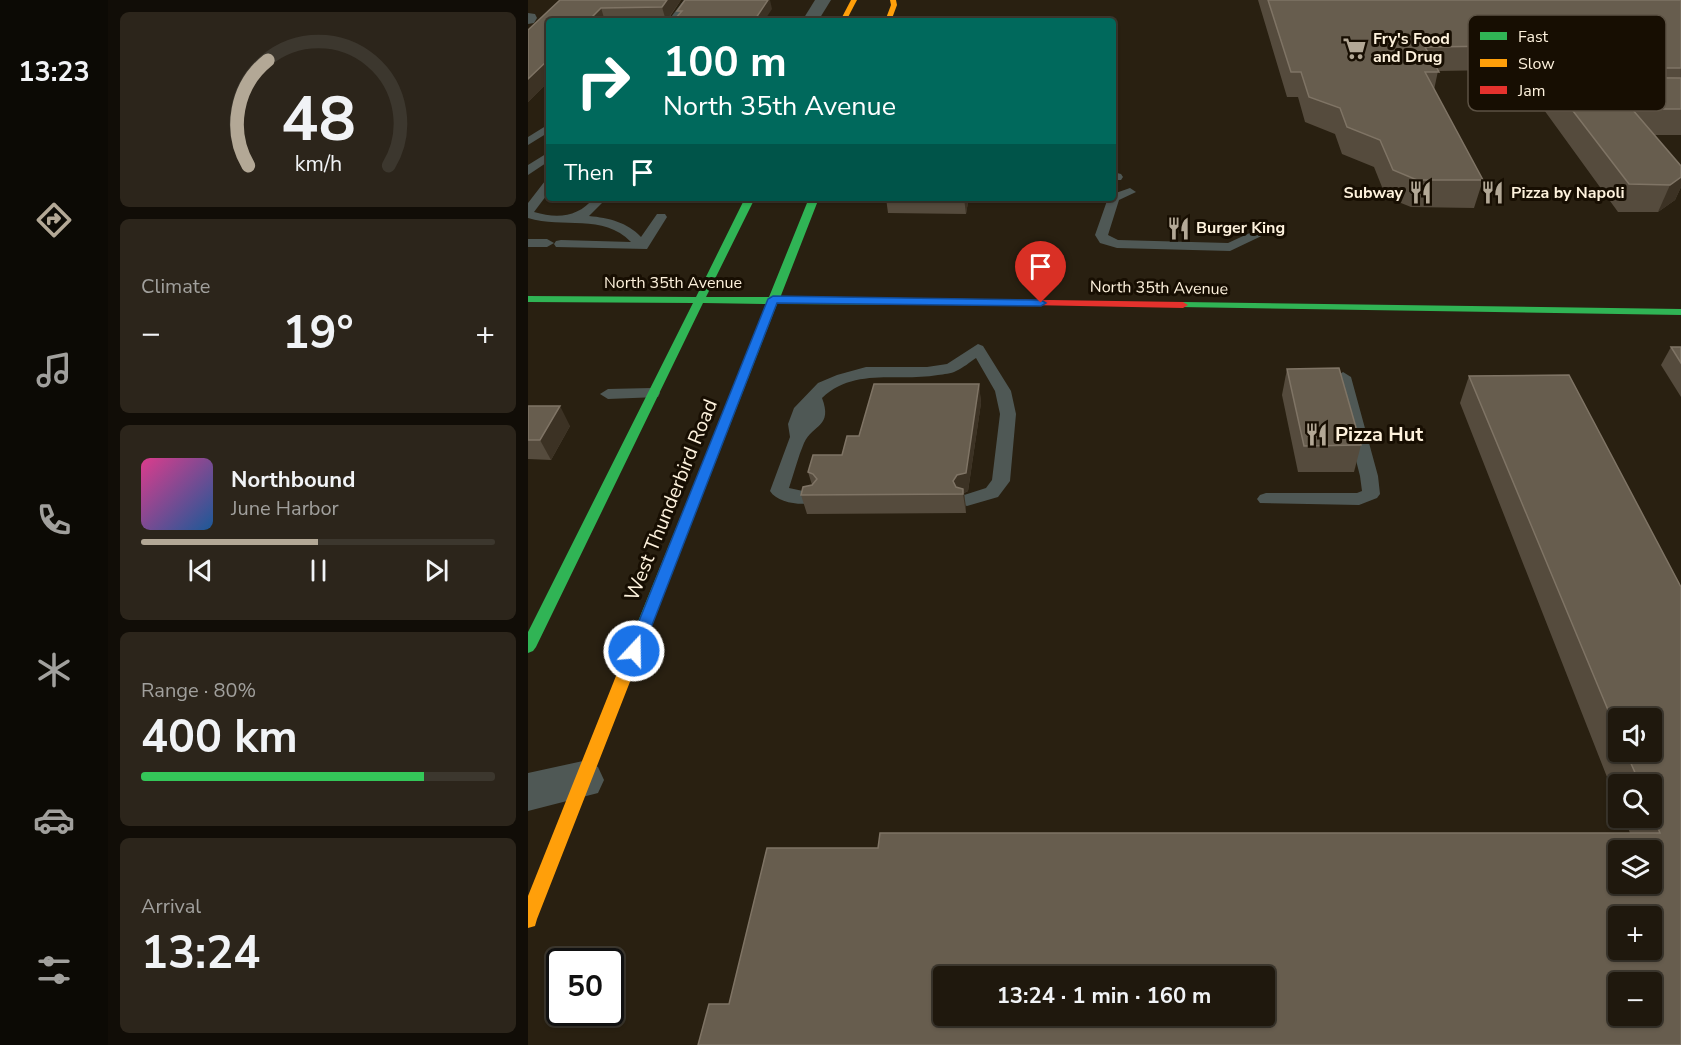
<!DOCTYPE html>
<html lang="en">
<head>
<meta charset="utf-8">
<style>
	body { margin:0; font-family:"Nunito Sans",sans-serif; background:#2c251b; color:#f1f3f6; height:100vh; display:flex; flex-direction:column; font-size:22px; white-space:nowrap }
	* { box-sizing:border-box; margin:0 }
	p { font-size:20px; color:#a1a09d }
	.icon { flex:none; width:33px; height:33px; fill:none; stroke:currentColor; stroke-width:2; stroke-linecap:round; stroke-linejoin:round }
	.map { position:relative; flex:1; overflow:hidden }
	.side { display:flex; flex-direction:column; gap:12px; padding:12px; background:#110d07; width:420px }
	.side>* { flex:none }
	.top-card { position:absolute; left:18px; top:18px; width:570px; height:183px; border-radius:6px; box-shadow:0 2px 4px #0004,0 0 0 2px #3c372e; background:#00695c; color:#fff; overflow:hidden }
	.controls { position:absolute; left:1080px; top:708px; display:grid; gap:12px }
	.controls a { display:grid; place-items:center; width:54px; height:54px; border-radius:6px; background:#1f180d; box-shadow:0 2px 4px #0004,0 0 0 2px #3c372e; font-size:30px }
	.speed { position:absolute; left:18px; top:948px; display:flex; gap:12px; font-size:30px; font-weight:700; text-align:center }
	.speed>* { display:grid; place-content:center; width:78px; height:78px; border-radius:50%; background:#1f180d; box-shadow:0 2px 4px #0004,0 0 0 2px #3c372e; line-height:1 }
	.speed .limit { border:3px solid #111; border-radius:9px; background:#fff; color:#111 }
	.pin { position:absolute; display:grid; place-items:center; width:51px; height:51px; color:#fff; margin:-62px -26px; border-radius:50% 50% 50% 0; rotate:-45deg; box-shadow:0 0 6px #0007 }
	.pin .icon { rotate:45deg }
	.me { position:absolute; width:66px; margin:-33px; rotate:21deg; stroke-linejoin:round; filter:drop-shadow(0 0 4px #0008) }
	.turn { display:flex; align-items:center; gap:21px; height:126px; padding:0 18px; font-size:27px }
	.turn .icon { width:78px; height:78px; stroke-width:2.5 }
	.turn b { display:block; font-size:42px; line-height:51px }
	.then { display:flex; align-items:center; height:57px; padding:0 18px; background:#0003; gap:12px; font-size:22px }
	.big { font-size:45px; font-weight:700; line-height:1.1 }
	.side .widget { flex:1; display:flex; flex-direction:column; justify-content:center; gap:9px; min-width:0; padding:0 21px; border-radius:9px; background:#2c251b }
	.side .dial { align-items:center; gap:0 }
	.dial svg { height:156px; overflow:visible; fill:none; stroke:#3c372e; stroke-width:7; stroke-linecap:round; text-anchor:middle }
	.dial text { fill:#f1f3f6; stroke:none }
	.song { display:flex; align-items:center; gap:18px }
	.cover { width:72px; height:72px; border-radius:9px; background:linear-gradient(135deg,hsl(330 70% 55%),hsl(210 70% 35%)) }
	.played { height:6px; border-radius:3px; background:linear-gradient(90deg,#b3a896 50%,#3c372e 50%) }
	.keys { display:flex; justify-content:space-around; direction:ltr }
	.heat { display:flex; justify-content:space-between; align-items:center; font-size:33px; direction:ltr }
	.charge { height:9px; border-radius:4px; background:linear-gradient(90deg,#34c759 80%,#3c372e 0) }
	.trip { position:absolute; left:405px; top:966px; width:342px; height:60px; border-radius:6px; background:#1f180d; box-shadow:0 2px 4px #0004,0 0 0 2px #3c372e; font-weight:700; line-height:60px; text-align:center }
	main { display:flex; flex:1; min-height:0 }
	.tab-bar { display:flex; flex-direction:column; width:108px; justify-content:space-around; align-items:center; background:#0c0a05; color:#a1a09d }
	.tab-bar .icon { width:42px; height:42px }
	.tab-bar .selected { color:#b3a896 }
	.tab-bar b { font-size:27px; color:#f1f3f6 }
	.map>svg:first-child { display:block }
</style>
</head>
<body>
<main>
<nav class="tab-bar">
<b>13:23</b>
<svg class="icon selected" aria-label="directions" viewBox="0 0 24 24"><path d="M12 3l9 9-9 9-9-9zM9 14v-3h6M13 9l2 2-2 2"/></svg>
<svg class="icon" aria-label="music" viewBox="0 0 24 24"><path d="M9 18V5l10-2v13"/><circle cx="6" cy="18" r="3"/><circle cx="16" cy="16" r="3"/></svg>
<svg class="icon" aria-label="phone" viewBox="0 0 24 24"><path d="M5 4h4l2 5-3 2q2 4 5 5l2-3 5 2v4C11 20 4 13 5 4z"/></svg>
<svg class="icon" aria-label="climate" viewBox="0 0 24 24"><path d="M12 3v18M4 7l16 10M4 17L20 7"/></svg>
<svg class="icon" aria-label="car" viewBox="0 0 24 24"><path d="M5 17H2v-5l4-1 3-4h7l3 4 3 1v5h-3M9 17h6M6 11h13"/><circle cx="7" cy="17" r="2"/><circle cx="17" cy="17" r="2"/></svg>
<svg class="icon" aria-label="filters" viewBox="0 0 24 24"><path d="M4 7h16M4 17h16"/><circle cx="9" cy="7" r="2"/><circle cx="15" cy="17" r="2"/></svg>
</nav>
<section class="side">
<div class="widget dial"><svg viewBox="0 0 100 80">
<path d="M14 69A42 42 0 1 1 86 69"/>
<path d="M14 69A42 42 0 0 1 24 15" stroke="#b3a896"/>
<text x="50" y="56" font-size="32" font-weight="700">48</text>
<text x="50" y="72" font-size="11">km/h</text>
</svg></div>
<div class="widget"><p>Climate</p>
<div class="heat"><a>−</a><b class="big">19°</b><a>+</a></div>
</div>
<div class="widget">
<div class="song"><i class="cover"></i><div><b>Northbound</b><p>June Harbor</p></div></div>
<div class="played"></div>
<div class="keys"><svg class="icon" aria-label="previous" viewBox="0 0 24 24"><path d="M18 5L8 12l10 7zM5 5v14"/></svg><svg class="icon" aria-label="pause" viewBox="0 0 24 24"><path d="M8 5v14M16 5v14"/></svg><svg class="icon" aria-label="next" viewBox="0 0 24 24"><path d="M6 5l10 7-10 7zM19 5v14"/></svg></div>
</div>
<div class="widget"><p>Range · 80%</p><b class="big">400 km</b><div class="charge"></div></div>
<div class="widget"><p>Arrival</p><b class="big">13:24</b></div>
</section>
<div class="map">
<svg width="1153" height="1045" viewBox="0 0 1153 1045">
	<rect width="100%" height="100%" fill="#292011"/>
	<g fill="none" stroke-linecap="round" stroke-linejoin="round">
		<g fill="#4f5855" fill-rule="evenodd">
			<polygon points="156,0 165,0 150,21 140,21"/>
			<polygon points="959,95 1036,95 1041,98 1036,101 955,100 955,96"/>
			<polygon points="21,124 21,132 0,145 0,137"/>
			<polygon points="21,152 21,161 0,175 0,165"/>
			<polygon points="585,172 593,174 595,177 593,180 585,180"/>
			<path d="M21,180V192L6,212C30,219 50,217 66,198H79L61,216C81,218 99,222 113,237L129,214H137L139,217L119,249L28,247L26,244L28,241L33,240L103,242C75,213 35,229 0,218V203L17,181Z"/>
			<polygon points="602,188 608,192 591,200 580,235 590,240 700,243 737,226 747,226 748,229 702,251 589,248 572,243 567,235 580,198 585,198 585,194"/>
			<polygon points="0,239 19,239 26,243 19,247 0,247"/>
			<path d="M450,344L455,346L483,391L488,414L482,481L470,497L439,506L433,504L430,500L433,496L458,488L464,480L472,414L467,391L448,358C442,362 435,368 428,371C423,374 416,374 410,375C370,382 326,367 294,398C305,427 285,424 276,443C270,457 266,473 261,488L289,494L292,498L289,502C276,506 250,504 242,491L262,437L260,424L266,408L290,383L309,375L338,367H399L419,364Z"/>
			<polygon points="815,372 823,377 850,476 852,494 849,498 831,505 732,503 729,499 732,495 738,493 829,493 834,491 832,476 807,377"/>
			<polygon points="124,388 130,389 132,393 130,397 80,399 72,394 80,389"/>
		</g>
		<g fill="#4f5855" fill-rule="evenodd">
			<polygon points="287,0 303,0 290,21 274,21"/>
			<polygon points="0,13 7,14 9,18 6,23 0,24"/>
			<polygon points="55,761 70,767 76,780 70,793 0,811 0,773"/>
		</g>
		<g fill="#30b455" fill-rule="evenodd">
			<polygon points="217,198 227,198 178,297 241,297 281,198 291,198 252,298 449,299 454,302 449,305 249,304 116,646 113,650 108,652 103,650 100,646 239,304 175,303 8,647 5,651 0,653 0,632 165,303 0,302 0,296 168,297"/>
			<polygon points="655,302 1153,309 1153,315 651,307 651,303"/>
		</g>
		<g fill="#ff9f0a" fill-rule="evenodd">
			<polygon points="323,0 329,0 318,21 312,21"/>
			<polygon points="362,0 368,0 369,5 363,21 357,21 363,5"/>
			<polygon points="108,640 113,642 116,646 9,919 7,926 0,928 0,896 100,646 103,642"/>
		</g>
		<polygon fill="#e5322d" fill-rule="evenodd" points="449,299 655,302 660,305 655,308 445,304 445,300"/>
	</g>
	<g fill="#554b3d" fill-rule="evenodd">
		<polygon points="32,0 153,0 139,21 21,21 21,81 0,102 0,30"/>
		<polygon points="730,0 1153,0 1153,135 1126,135 1153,166 1153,187 1147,200 1130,212 1090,212 1011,103 1014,93 1004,93 989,72 969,72 968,70 910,71 906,90 955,180 946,208 883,207 858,197 846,167 814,154 807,134 777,122 770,97 759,97"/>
		<polygon points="358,198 450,198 450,202 440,202 438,214 360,213"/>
		<polygon points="1143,347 1153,347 1153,397 1133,365"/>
		<polygon points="759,369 833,445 826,472 770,472 754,395"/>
		<path d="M941,376L1153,587V1045L201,1004L350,848L1102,833L1096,818H1124V784H1090V805L932,403ZM1090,718L1124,752H1090Z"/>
		<polygon points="451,384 453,403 440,491 436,493 438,508 438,513 279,514 273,495 284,485 280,472"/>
		<polygon points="0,406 42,426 23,460 0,459"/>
	</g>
	<g fill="#3c3224">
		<polygon points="139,0 153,0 138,21 134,7"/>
		<polygon points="240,0 242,0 244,9 236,21 226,21"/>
		<polygon points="73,8 77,21 60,21"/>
		<polygon points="21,59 21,81 0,102 0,79"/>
		<polygon points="1153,177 1153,187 1147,200 1130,212 1142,185"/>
		<polygon points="436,198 440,198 440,202 438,214"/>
		<polygon points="451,384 453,403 440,491 436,493 438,508 438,513 435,494 432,494 425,481 429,475"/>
		<polygon points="32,406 42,426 23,460 12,440"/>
	</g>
	<g fill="#675d4e" stroke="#7f7465" stroke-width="1.5" fill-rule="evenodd">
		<polygon points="32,0 139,0 134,7 73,8 60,21 21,21 21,59 0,79 0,30"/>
		<polygon points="157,0 240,0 226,21 145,21 154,11 149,11"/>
		<polygon points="740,0 1153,0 1153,68 1012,68 997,48 976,48 975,46 897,47 911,72 897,72 955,180 889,180 865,170 852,140 819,127 812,108 781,97 773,72 763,72"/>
		<polygon points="1019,77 1153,78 1153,109 1104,109 1153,166 1153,177 1142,185 1101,184"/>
		<polygon points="358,198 436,198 436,200 358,199"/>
		<polygon points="1143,347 1153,347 1153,363"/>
		<polygon points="811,368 833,445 776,446 759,369"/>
		<path d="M1041,375L1153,587V1045H170L181,1004H201L239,848H350L352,833H1132L1124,813V784H1112L1098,752H1124V718H1090V734L941,376ZM1090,850H1124V884H1090ZM1090,916H1124V950H1090ZM416,976H736V1016H416ZM1090,982H1124V1016H1090Z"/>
		<polygon points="346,384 451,384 438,473 429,475 425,481 428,487 435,489 435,494 273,495 275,487 284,485 289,479 285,474 280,472 285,455 314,455 319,436 331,436"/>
		<polygon points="0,406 32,406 12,440 0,440"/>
	</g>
	<polygon fill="#1a73e8" stroke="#114b97" stroke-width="1.5" points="245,296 513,300 518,303 513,306 249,303 114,651 112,655 106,657 101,655 99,651 240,299"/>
	<defs>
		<symbol id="supermarket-bare" viewBox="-9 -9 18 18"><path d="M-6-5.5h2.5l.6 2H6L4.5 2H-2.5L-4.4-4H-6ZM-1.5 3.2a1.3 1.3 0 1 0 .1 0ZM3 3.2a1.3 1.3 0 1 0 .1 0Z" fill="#b3a896" stroke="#170e02" stroke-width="2.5" paint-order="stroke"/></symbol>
		<symbol id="restaurant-bare" viewBox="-9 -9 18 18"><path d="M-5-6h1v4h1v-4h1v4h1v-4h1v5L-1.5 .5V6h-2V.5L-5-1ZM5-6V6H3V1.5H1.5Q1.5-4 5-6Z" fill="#b3a896" stroke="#170e02" stroke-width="2.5" paint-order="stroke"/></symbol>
	</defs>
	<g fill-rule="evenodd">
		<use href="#supermarket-bare" x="810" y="32" width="33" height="33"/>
		<use href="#restaurant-bare" x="876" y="176" width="33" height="33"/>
		<use href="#restaurant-bare" x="948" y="176" width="33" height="33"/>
		<use href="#restaurant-bare" x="634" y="212" width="33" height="33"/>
		<use href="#restaurant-bare" x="772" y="418" width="33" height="33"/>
	</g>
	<g text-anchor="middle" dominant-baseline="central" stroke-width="6" stroke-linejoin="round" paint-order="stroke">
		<g font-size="16" font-weight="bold" fill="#fef2dd" stroke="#170e02" text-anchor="start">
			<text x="845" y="39">Fry's Food<tspan x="845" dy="18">and Drug</tspan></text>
			<text x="875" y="193" text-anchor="end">Subway</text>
			<text x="983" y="193">Pizza by Napoli</text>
			<text x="668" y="228">Burger King</text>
		</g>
		<g font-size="16" fill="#fef2dd" stroke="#170e02">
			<text x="145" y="283">North 35th Avenue</text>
			<text transform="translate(631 288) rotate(1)">North 35th Avenue</text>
		</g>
		<g font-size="20" font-weight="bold" fill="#fef2dd" stroke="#170e02" text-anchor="start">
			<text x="807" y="434">Pizza Hut</text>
		</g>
		<g font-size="20" fill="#fef2dd" stroke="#170e02">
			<text transform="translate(143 500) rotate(-68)">West Thunderbird Road</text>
		</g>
	</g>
	<rect x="940" y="15" width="198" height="96" rx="9" fill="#170e02" stroke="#5c5244" stroke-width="1.5"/>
	<rect x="952" y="32" width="27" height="8" fill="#30b455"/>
	<rect x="952" y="59" width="27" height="8" fill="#ff9f0a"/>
	<rect x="952" y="86" width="27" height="8" fill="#e5322d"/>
	<g font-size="16" fill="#fef2dd">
		<text x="990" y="42">Fast</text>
		<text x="990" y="69">Slow</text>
		<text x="990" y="96">Jam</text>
	</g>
</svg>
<div class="controls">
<a><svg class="icon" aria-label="sound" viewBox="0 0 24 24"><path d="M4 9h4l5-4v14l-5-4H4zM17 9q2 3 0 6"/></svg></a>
<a><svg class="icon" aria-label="search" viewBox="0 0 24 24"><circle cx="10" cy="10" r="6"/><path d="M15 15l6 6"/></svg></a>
<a><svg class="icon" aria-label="layers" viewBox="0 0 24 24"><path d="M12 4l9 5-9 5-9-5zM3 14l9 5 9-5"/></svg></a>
<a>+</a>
<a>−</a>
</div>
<div class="speed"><div class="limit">50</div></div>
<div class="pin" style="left:513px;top:303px;background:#d93025"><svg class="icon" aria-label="arrive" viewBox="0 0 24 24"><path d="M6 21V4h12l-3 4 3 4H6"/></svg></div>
<svg class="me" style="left:106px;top:651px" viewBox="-20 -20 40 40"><circle r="17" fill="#1a73e8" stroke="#fff" stroke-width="3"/><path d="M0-11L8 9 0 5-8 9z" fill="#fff"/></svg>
<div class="trip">13:24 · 1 min · 160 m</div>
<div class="top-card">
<div class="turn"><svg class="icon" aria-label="right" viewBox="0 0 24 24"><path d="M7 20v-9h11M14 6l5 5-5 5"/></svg><div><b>100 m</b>North 35th Avenue</div></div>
<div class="then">Then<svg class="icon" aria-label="arrive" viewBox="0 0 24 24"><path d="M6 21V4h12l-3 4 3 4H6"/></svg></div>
</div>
</div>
</main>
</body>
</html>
